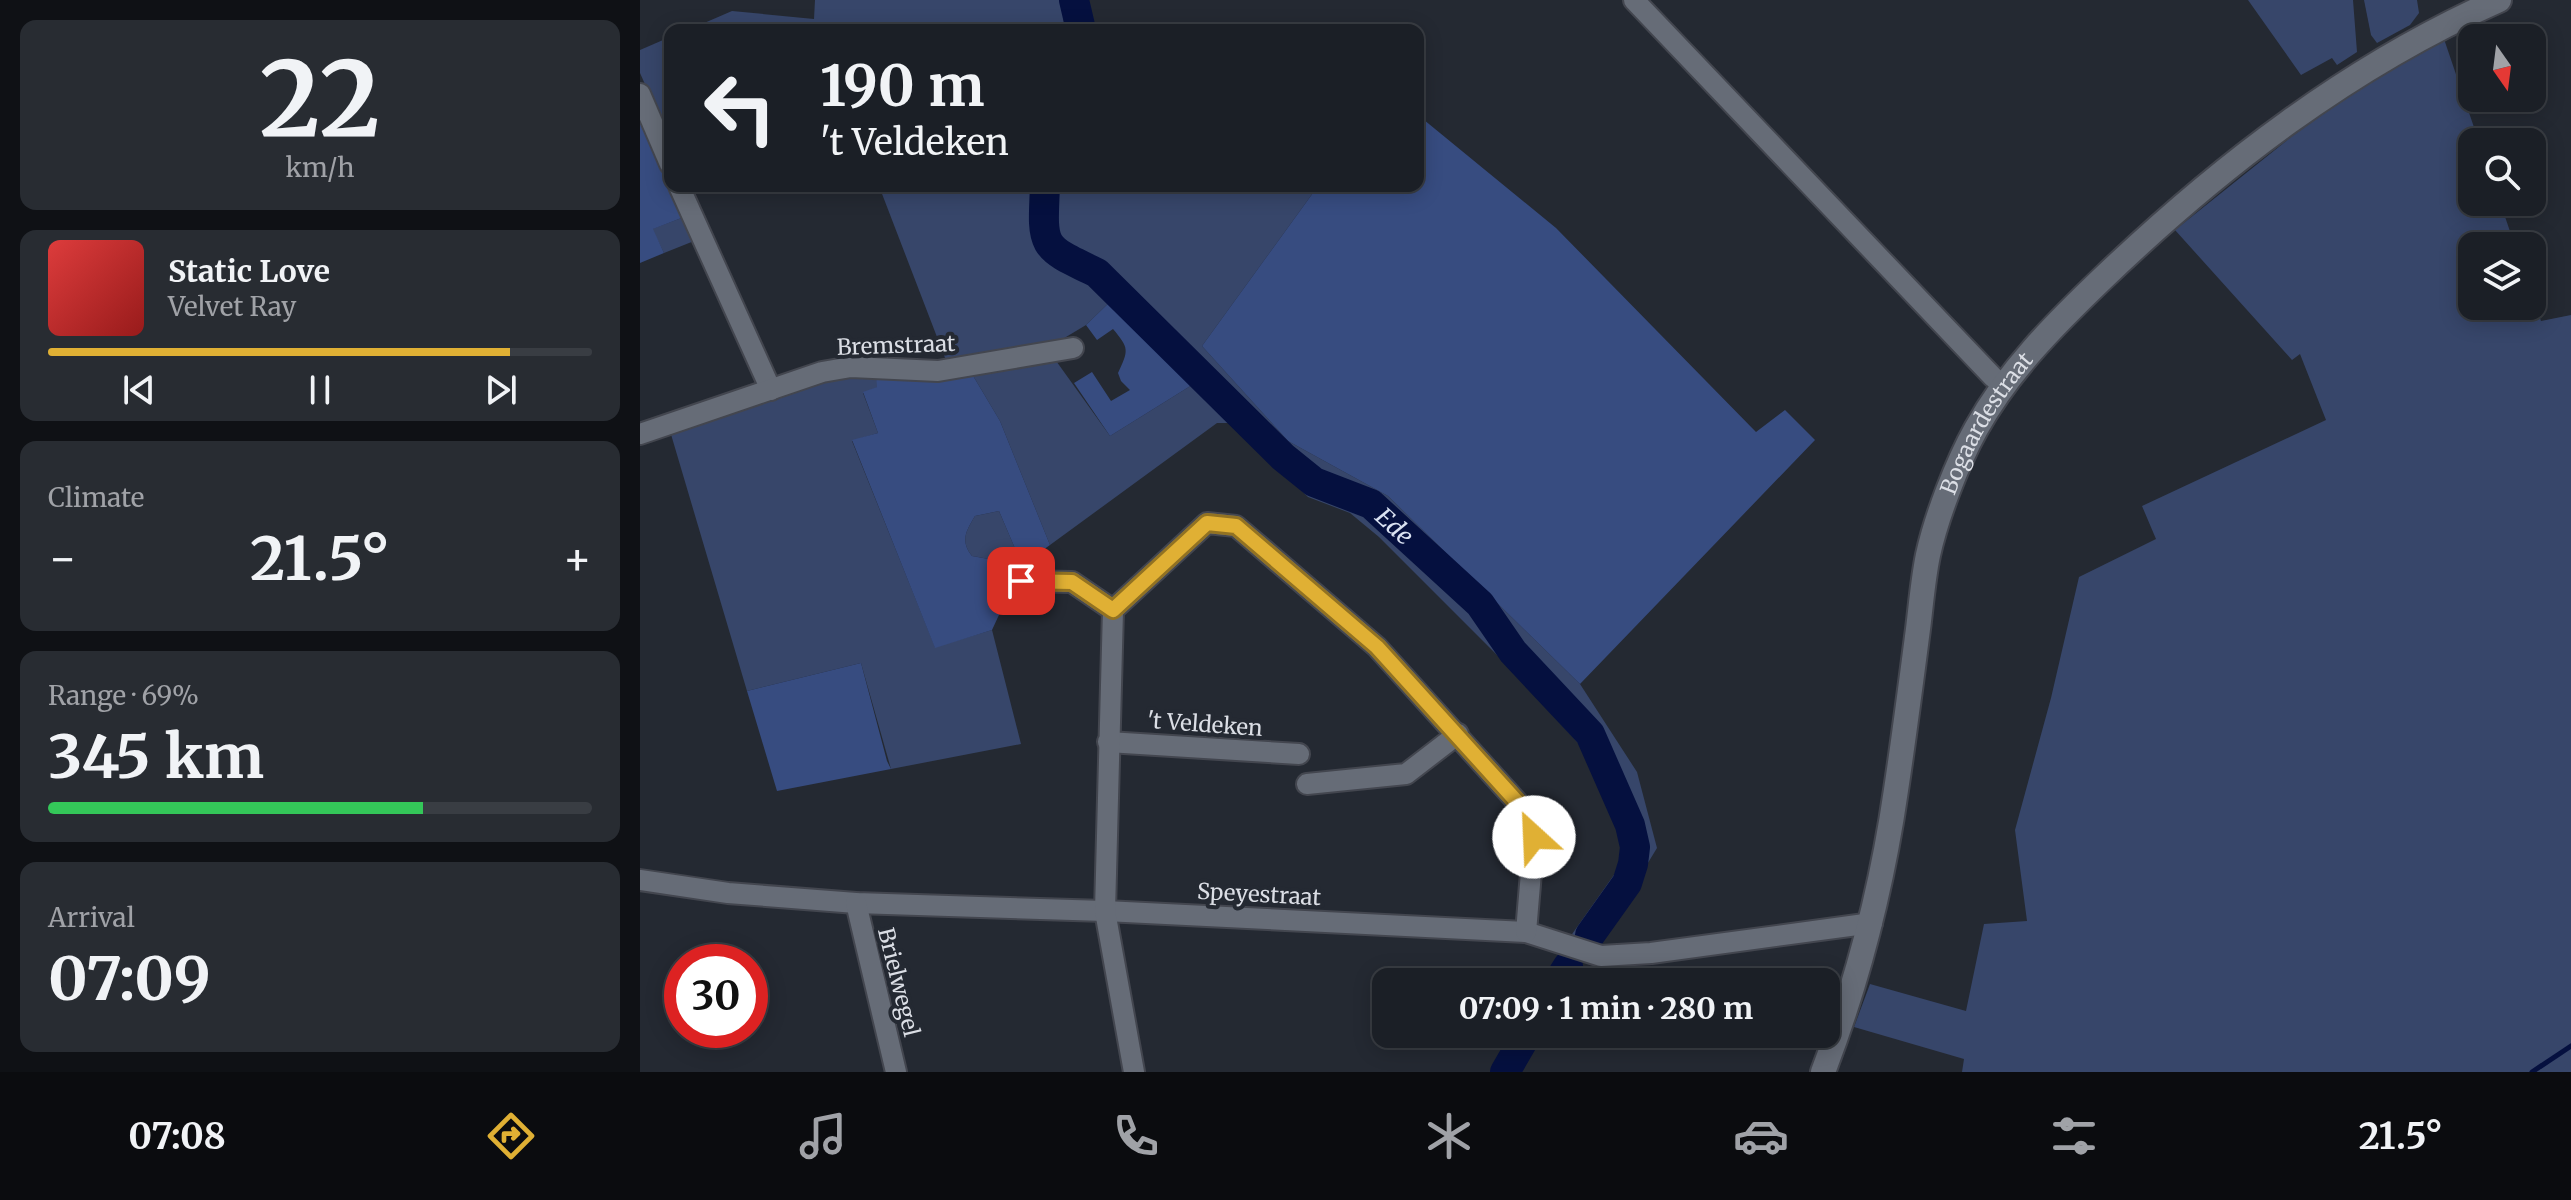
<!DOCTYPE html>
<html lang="en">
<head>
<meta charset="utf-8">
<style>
	body { margin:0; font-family:Merriweather,serif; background:#282c32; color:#f1f3f6; height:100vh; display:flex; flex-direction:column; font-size:30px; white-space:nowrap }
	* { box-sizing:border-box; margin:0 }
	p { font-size:26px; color:#a0a2a7 }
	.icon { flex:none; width:44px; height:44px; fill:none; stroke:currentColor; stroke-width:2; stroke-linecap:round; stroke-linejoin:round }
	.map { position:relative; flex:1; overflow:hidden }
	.panel { display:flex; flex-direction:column; gap:20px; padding:20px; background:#0f1115; width:640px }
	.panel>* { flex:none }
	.guide { position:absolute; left:24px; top:24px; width:760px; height:168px; border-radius:16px; box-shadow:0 4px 20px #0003,0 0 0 2px #393d43; background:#1b1f26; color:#f1f3f6; overflow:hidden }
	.needle { width:52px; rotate:166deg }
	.controls { position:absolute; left:1818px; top:24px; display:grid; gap:16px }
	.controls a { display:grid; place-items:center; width:88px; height:88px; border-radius:16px; background:#1b1f26; box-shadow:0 4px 20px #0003,0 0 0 2px #393d43; font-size:40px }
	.speed { position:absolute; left:24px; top:944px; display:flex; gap:16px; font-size:40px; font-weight:700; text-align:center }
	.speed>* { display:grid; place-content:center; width:104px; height:104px; border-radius:50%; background:#1b1f26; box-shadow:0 4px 20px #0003,0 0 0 2px #393d43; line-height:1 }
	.speed .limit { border:12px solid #d22; background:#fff; color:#111 }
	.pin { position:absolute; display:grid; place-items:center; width:68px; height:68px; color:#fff; margin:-34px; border-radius:16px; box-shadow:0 4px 12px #0006 }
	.me { position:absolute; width:88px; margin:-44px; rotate:335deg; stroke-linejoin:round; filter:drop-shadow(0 0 6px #0008) }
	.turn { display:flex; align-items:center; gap:28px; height:168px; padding:0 24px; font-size:36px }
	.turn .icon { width:104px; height:104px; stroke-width:2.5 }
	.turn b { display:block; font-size:56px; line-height:68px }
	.big { font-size:60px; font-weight:700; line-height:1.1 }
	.panel .card { flex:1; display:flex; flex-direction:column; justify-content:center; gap:12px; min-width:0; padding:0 28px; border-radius:16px; background:#282c32 }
	.panel .dial { align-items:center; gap:0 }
	.dial b { font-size:104px; line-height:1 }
	.song { display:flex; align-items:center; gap:24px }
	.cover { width:96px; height:96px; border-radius:12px; background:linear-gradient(135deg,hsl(0 70% 55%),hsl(0 70% 35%)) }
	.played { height:8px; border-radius:4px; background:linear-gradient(90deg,#e0b034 85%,#393d43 85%) }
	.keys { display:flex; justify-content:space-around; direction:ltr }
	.heat { display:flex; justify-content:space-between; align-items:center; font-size:44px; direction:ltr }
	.charge { height:12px; border-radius:6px; background:linear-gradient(90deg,#34c759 69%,#393d43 0) }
	.trip { position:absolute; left:732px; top:968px; width:468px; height:80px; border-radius:16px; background:#1b1f26; box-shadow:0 4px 20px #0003,0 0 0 2px #393d43; font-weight:700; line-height:80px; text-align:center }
	.tabs { display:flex; height:128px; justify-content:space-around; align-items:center; background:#0b0c0f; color:#a0a2a7 }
	.tabs .icon { width:56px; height:56px }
	.tabs .active { color:#e0b034 }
	.tabs b { font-size:36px; color:#f1f3f6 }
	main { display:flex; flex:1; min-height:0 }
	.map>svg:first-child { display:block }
</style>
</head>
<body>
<main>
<section class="panel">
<div class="card dial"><b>22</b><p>km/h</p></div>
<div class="card">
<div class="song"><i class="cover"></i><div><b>Static Love</b><p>Velvet Ray</p></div></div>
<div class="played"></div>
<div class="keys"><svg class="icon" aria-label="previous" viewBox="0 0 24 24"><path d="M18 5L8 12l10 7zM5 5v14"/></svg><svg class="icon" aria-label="pause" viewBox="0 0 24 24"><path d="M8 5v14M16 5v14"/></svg><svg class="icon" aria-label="next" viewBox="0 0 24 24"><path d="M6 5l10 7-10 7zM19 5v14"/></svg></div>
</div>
<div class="card"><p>Climate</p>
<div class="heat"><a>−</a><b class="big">21.5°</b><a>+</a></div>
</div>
<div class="card"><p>Range · 69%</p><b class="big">345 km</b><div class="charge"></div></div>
<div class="card"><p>Arrival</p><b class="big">07:09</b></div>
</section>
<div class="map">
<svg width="1931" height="1072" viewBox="0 0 1931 1072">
	<rect width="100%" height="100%" fill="#242932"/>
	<g fill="#37466a">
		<polygon points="175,0 421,0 425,30 48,30 92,11 174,19"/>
		<polygon points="1608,0 1713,0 1717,52 1697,65 1692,58 1661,75"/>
		<polygon points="1724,0 1777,0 1779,13 1770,25 1737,43 1731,35"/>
		<polygon points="30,37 30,140 0,73 0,50"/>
		<polygon points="1804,39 1839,142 1832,142 1832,202 1860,202 1875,246 1832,246 1832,306 1892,306 1892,296 1901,321 1931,315 1931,1072 1322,1072 1324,1059 1214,1027 1230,984 1326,1011 1344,924 1387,921 1375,830 1411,698 1439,577 1516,539 1502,506 1686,420 1660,354 1652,360 1535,230 1651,137 1724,85"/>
		<polygon points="239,186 395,186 394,227 400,247 413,260 439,271 476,296 446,325 411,346 307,363"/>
		<polygon points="413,186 678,186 562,346 648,441 748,496 940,684 997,772 1017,848 958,945 930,937 988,855 940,745 863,661 739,537 710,513 668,497 592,423 577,423 410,545 360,421 332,374 414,358 470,436 560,380 543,363 554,353 495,295 427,247 417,236 411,219"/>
		<polygon points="44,217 54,241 24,253 12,229"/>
		<polygon points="236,374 238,387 223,393 238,433 212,441 295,647 352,630 381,744 251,769 221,663 107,691 30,431 189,378"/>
		<path d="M359,511L382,565L377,576L354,560L332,556C320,541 326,531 335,516Z"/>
	</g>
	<g fill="#374c80">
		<polygon points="0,113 44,217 13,229 24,253 0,263"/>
		<polygon points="778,115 916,228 1116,432 1145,410 1175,440 940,684 748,496 648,441 562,346 678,186 778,186"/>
		<path d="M476,296L560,380L470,436L434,383L452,372L471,401L490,390L481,381L478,373C489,350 489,348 473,329L457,340L446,325Z"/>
		<path d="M236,374H332L360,421L410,545L382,565L359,511L335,516C326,531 320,541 332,556L354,560L377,576L352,630L295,648L212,440L238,433L223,392L237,387Z"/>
		<polygon points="221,663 247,761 251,769 137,791 107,691"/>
	</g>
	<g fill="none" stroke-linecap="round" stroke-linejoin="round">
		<polyline stroke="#05103f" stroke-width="5" points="1892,1072 1931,1046"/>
		<g stroke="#05103f" stroke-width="30">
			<polyline points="434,0 441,30"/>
			<path id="s1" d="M405,186C402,249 401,246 457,273L643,457L674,482L731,504L840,604L873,652L950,734L990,825L995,847L993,864L987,883L950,935"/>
			<polyline points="918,982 928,966"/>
			<polyline points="865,1072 887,1034"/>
		</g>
		<defs>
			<g id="minor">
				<polyline points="994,0 1353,377 1364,386"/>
				<polyline points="0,94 30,164"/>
				<polyline points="39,186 131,390"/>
				<polyline points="0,434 182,372 211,367 298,371 433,348"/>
				<polyline points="381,581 432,582 473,610"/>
				<polyline points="468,742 659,754"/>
				<polyline points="667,784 766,774 818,734"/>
				<polyline points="0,880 88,893 216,903 465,911 886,932 961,956 1011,953 1232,923"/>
				<polyline points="216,903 256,1072"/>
				<polyline points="494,1072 465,911 473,610 567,523 596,526 737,647 888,814 894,837 886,932"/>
			</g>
			<g id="tertiary">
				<path id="s2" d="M1183,1072C1218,981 1242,887 1256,790C1264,737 1271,683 1278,629C1281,605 1283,579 1288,555C1296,518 1317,463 1336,429C1368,371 1415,324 1462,279C1580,166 1710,66 1859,0"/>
			</g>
		</defs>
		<use href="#minor" stroke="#43464f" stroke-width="24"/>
		<use href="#tertiary" stroke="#43464f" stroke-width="28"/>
		<use href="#minor" stroke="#666c77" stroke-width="20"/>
		<use href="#tertiary" stroke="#666c77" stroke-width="24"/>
	</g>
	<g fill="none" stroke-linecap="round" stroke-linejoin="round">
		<defs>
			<polyline id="route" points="381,581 432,582 473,610 567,523 596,526 737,647 888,814 894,837"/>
		</defs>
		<use href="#route" stroke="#927222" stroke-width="20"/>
		<use href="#route" stroke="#e0b034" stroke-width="14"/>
	</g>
	<g text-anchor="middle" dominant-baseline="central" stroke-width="8" stroke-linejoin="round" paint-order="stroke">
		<g font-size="22" fill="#dbdee5" stroke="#242932">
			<text transform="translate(256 345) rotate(-2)">Bremstraat</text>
			<text stroke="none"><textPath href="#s2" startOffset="674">Bogaardestraat</textPath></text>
			<text transform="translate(565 724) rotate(4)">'t Veldeken</text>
			<text transform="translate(619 894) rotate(3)">Speyestraat</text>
			<text transform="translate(259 982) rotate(76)">Brielwegel</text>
		</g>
		<g font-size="24" font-style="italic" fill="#dae2f2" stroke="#242932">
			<text stroke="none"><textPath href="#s1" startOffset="510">Ede</textPath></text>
		</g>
	</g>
</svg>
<div class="controls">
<a><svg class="needle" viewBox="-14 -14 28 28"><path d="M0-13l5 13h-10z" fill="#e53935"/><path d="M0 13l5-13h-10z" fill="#a0a2a7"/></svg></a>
<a><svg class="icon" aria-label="search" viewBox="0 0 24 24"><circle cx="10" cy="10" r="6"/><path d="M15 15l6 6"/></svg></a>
<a><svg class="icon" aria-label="layers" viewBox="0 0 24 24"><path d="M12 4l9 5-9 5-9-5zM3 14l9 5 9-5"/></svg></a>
</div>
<div class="speed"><div class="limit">30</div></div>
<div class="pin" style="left:381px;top:581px;background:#d93025"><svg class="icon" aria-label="arrive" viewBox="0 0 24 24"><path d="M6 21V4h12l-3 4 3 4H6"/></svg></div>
<svg class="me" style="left:894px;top:837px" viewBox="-20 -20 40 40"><circle r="19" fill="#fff"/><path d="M0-13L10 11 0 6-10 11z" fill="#e0b034"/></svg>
<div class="trip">07:09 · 1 min · 280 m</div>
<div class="guide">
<div class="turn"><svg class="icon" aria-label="left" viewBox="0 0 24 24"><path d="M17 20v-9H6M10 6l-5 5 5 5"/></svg><div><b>190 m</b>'t Veldeken</div></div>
</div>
</div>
</main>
<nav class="tabs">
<b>07:08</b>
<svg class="icon active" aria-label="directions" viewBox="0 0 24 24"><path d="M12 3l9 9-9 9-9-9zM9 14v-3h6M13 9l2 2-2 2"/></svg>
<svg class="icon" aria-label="music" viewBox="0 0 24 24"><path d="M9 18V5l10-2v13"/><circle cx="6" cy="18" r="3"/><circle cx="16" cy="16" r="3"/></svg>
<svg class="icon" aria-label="phone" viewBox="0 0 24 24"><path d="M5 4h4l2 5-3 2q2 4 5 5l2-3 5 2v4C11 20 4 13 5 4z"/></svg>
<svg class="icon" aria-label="climate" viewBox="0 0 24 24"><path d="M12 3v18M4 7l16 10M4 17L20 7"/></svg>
<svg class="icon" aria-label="car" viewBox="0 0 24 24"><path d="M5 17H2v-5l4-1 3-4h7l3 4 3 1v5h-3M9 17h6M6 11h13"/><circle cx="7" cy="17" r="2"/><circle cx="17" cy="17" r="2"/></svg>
<svg class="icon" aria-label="filters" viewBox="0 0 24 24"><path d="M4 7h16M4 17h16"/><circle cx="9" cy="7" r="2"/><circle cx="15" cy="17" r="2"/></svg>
<b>21.5°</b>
</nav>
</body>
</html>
